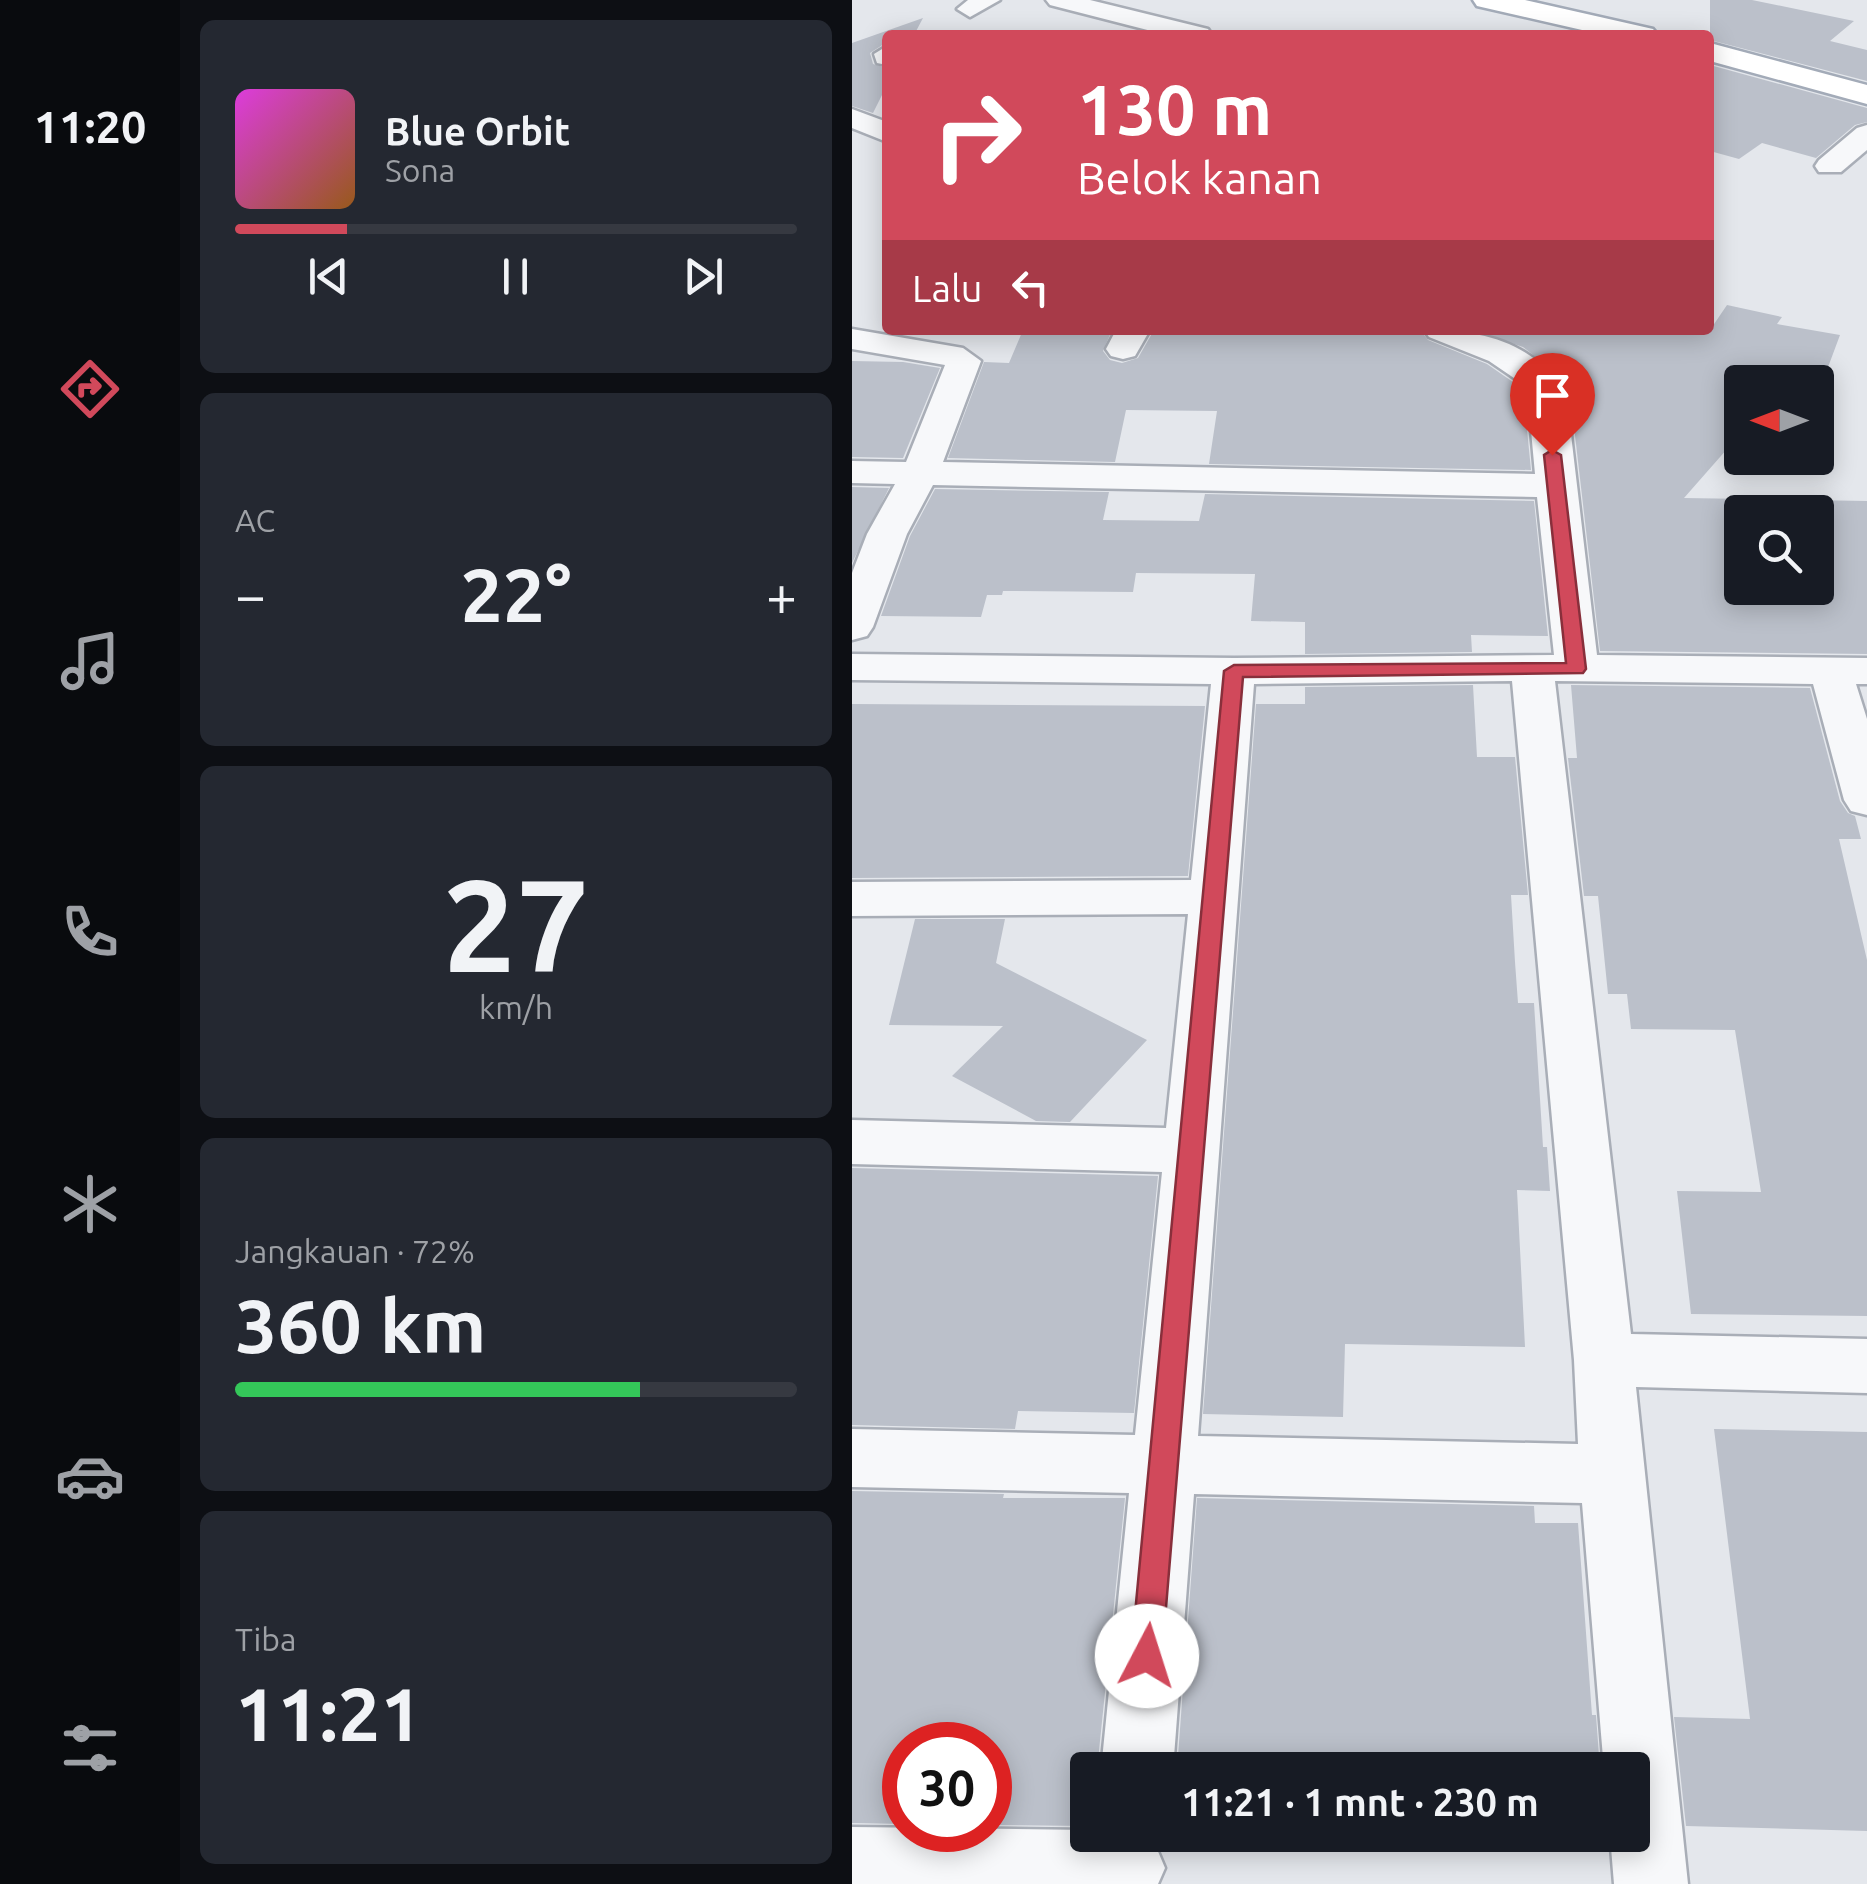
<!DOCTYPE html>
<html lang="id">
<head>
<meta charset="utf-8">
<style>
	body { margin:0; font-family:Ubuntu,sans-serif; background:#242831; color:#f1f3f6; height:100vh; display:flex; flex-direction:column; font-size:38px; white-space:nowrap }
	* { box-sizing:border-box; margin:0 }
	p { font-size:32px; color:#9ea1a6 }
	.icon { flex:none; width:55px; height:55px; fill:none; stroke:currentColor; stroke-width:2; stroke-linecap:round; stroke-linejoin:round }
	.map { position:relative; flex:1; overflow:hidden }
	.drawer { display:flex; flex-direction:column; gap:20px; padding:20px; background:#0d0f14; width:672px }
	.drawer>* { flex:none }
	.banner { position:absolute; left:30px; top:30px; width:832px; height:305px; border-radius:10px; box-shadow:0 5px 25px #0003; background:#d1495b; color:#fff; overflow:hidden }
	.needle { width:65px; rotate:270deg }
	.fabs { position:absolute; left:872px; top:365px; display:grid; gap:20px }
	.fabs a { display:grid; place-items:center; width:110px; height:110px; border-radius:10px; background:#171b24; box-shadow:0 5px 25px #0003; font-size:50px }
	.speed { position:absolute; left:30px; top:1722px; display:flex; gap:20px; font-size:50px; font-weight:700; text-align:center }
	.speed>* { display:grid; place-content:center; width:130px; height:130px; border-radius:50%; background:#171b24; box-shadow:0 5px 25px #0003; line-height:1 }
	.speed .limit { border:15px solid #d22; background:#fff; color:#111 }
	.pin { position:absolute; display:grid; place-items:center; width:85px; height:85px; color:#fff; margin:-102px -42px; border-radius:50% 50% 50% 0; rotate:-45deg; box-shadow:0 0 10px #0007 }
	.pin .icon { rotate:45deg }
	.me { position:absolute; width:110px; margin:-55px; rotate:5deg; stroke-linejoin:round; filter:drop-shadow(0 0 8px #0008) }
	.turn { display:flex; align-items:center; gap:35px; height:210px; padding:0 30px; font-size:45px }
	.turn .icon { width:130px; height:130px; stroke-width:2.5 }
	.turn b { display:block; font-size:70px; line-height:85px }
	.then { display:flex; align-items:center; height:95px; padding:0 30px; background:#0003; gap:20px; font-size:38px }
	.big { font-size:75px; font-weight:700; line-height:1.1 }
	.drawer .widget { flex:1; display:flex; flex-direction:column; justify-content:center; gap:15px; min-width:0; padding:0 35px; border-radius:15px; background:#242831 }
	.drawer .dial { align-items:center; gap:0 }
	.dial b { font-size:130px; line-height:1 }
	.song { display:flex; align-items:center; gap:30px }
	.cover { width:120px; height:120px; border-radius:15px; background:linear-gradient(135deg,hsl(300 70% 55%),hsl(30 70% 35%)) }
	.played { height:10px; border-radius:5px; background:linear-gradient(90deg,#d1495b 20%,#363941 20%) }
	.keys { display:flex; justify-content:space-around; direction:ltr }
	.heat { display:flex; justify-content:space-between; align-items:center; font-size:55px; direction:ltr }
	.charge { height:15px; border-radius:8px; background:linear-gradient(90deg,#34c759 72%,#363941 0) }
	.trip { position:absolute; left:218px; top:1752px; width:580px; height:100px; border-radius:10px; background:#171b24; box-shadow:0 5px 25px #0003; font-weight:700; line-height:100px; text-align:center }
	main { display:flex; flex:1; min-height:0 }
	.menu { display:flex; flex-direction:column; width:180px; justify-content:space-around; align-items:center; background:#090b0e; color:#9ea1a6 }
	.menu .icon { width:70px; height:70px }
	.menu .active { color:#d1495b }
	.menu b { font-size:45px; color:#f1f3f6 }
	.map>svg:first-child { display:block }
</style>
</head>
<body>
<main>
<nav class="menu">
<b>11:20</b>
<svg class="icon active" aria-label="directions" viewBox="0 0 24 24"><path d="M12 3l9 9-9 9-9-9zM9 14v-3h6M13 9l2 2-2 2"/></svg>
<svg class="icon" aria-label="music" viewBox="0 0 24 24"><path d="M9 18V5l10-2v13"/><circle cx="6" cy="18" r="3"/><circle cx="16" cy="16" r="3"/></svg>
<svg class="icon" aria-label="phone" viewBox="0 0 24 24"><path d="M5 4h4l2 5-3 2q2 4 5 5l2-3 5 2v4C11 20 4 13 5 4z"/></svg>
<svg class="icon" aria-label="climate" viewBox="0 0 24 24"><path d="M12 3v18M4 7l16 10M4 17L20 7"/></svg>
<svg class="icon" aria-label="car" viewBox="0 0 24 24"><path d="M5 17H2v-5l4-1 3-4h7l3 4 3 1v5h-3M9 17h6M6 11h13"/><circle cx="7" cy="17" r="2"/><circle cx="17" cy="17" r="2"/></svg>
<svg class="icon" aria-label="filters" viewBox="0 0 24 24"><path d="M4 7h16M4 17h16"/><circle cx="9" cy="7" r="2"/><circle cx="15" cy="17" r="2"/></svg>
</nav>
<section class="drawer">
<div class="widget">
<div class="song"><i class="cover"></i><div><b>Blue Orbit</b><p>Sona</p></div></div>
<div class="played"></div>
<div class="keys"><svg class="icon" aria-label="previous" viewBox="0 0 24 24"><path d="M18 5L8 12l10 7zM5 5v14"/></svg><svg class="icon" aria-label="pause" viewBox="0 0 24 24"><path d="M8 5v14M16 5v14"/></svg><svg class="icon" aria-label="next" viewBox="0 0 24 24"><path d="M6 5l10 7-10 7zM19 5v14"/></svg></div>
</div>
<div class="widget"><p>AC</p>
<div class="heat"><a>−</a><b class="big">22°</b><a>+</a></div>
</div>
<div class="widget dial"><b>27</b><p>km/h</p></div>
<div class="widget"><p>Jangkauan · 72%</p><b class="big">360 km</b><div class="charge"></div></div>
<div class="widget"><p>Tiba</p><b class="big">11:21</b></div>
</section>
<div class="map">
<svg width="1015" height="1884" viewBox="0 0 1015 1884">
	<rect width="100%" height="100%" fill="#e4e7ec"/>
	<g fill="#bbc0ca" fill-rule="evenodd">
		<polygon points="858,0 900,0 1002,21 978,41 1015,50 1015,81 858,40"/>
		<polygon points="71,18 62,35 35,35 35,42 18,53 21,64 35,68 35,85 21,113 0,106 0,43"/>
		<polygon points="858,65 1015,108 1015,122 1003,125 964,158 910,143 887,159 858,151"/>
		<path d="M875,305L930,317L925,324L988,335L969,386L911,376L909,382H890V432L832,498L1015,501V654L748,651L718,392L703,372L671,347L621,330H858ZM890,512H965V588H890Z"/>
		<polygon points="171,330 260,330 251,351 258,360 270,363 286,358 302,330 568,330 576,340 635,364 671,389 679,470 357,464 365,411 274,410 263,462 96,458 132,362 157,363"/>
		<polygon points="0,361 51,362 88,368 51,458 0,457"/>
		<polygon points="0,487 37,488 0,563"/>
		<polygon points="83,489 257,492 251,520 347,521 353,494 682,501 696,636 619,635 620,652 453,654 453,622 399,621 403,574 284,573 281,592 151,591 150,595 135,595 129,617 29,616 58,536"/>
		<polygon points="621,685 625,757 663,757 676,895 659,895 663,962 666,1003 682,1003 691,1147 695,1147 698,1191 665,1190 673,1347 493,1344 491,1417 351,1414 404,704 453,704 453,687"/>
		<polygon points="719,685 958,688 988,801 996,813 1003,816 1009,839 987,839 1015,960 1015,1316 839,1314 825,1191 909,1192 883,1030 779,1029 775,994 756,994 746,896 732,896 716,758 725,758"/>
		<polygon points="0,704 353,706 336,876 0,878"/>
		<polygon points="63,919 153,919 144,963 295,1040 218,1122 184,1121 100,1076 151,1026 37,1025"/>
		<polygon points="0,1168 306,1176 282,1413 166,1411 163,1429 0,1425"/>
		<polygon points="862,1429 1015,1432 1015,1831 834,1826 822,1717 898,1719"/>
		<polygon points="0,1491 152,1494 151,1498 273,1498 245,1770 235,1770 235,1826 138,1825 138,1745 52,1745 52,1824 0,1823"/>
		<polygon points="345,1498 682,1506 683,1523 726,1523 740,1715 744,1715 748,1770 325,1770"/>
	</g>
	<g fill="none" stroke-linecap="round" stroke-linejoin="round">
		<defs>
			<g id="street">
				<polygon points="116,0 148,0 118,17 105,9"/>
				<polygon points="194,0 238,0 356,29 360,35 315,35 198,5"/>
				<polygon points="35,46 35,65 25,63 22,54"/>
				<polygon points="0,109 35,122 35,142 0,128"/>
				<polygon points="1015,125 1015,150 989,172 967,172 963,166 967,160 1005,128"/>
				<path d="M0,329L111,348L129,361L91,462L683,474L675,387L637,361L577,337L572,330C630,330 679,341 714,392L745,655L1015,658V684H1004L1015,719V815L999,811L992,800L961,684L703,681L779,1334L1015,1339V1393L784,1387L836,1884H762L758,1835H780V1770H752L730,1503L342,1494L321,1770H249L277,1493L0,1487V1429L283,1435L310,1172L0,1164V1120L314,1128L336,914L0,916V882L339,880L359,684L0,680V654L382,658L702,655L685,497L81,485L55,534L21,627L15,636L0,640V573L15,534L43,484L0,483V461L54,462L93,365L0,349ZM660,681L722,1360L726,1444L346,1436L402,684Z"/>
				<polygon points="264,330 298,330 283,356 271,359 259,356 254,349"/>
				<polygon points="0,1827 235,1830 235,1835 286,1835 302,1842 313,1868 306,1884 0,1884"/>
			</g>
			<g id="primary">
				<polygon points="621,0 673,0 801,29 806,35 752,35 625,6"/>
				<polygon points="858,43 1015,85 1015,104 858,61"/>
			</g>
		</defs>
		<use href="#street" stroke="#a9aeb7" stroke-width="5"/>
		<use href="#primary" stroke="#a3abb8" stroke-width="5"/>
		<use href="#street" fill="#f7f8fa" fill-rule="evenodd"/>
		<use href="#primary" fill="#fff" fill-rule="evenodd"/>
	</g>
	<polygon fill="#d1495b" stroke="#882f3b" stroke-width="2.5" points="700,450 709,455 734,669 731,673 391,677 310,1656 306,1667 295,1671 284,1667 279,1656 372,671 382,665 714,663 692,455"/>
</svg>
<div class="fabs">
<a><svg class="needle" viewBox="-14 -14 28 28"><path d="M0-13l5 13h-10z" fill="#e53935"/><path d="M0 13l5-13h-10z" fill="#9ea1a6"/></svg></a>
<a><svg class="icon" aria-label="search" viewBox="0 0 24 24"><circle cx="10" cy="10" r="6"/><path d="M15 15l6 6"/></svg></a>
</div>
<div class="speed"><div class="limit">30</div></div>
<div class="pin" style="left:700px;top:455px;background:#d93025"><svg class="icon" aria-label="arrive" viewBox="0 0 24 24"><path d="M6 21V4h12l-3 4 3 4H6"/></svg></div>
<svg class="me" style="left:295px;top:1656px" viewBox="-20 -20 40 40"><circle r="19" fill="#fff"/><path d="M0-13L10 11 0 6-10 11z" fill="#d1495b"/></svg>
<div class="trip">11:21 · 1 mnt · 230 m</div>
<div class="banner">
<div class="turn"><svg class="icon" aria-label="right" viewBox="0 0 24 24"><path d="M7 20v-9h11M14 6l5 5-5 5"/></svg><div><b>130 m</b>Belok kanan</div></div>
<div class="then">Lalu<svg class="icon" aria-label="left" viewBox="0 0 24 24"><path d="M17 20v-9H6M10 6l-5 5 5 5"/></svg></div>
</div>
</div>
</main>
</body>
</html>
